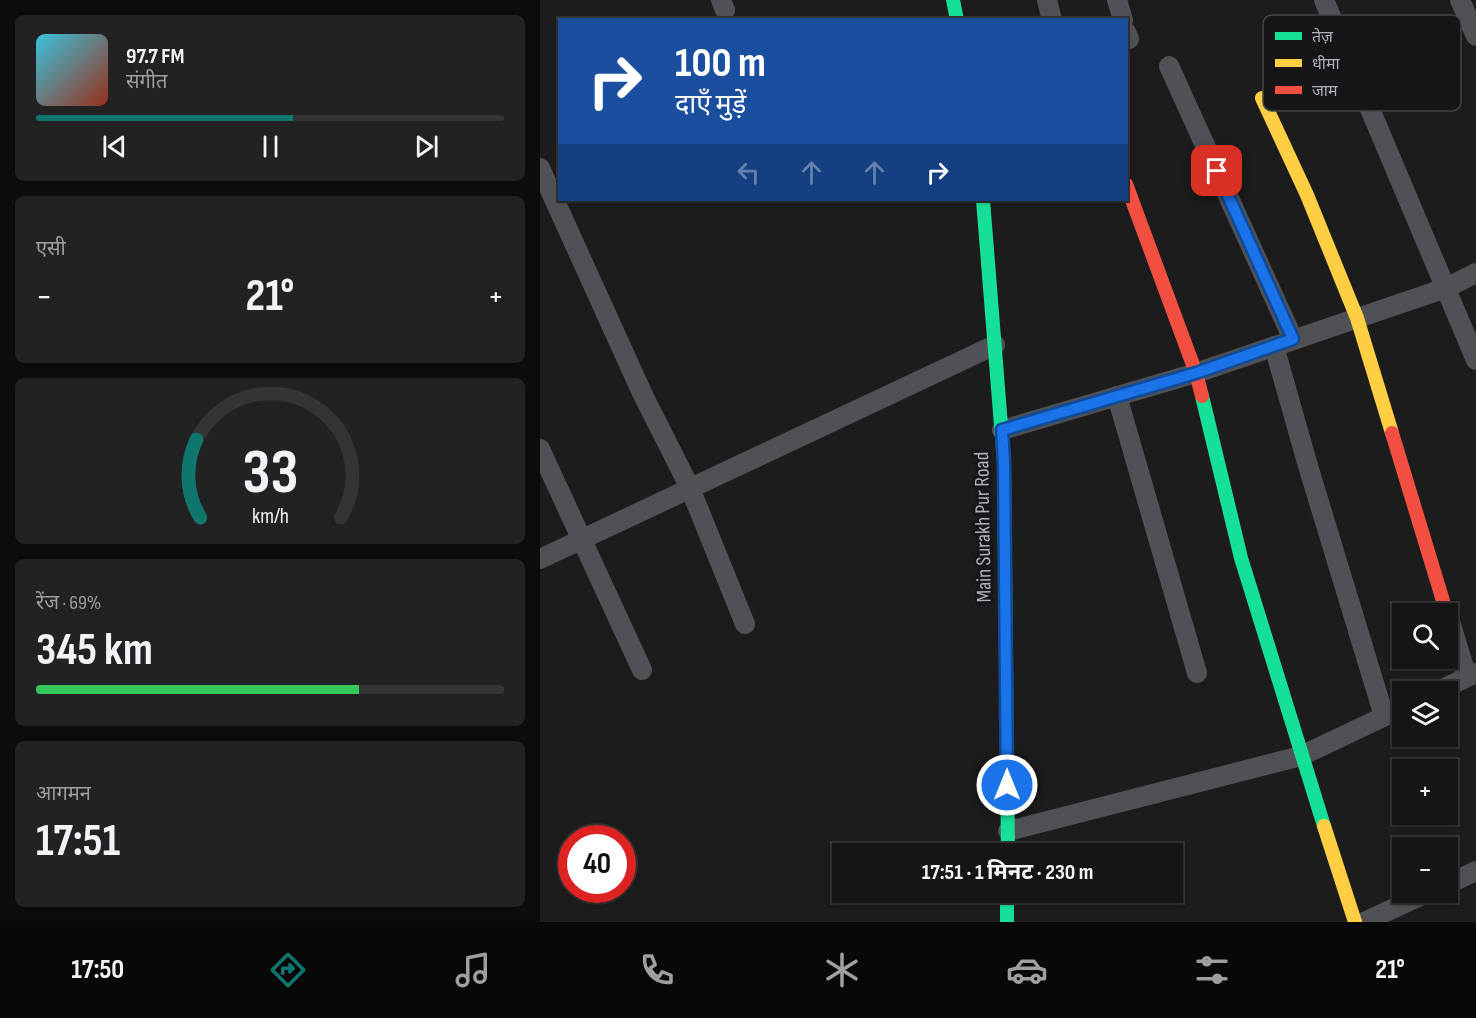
<!DOCTYPE html>
<html lang="hi">
<head>
<meta charset="utf-8">
<style>
	body { margin:0; font-family:"Sofia Sans Condensed","Noto Sans Devanagari",sans-serif; background:#222; color:#f1f3f6; height:100vh; display:flex; flex-direction:column; font-size:22px; white-space:nowrap }
	* { box-sizing:border-box; margin:0 }
	p { font-size:20px; color:#9d9fa0 }
	.icon { flex:none; width:33px; height:33px; fill:none; stroke:currentColor; stroke-width:2; stroke-linecap:round; stroke-linejoin:round }
	.map { position:relative; flex:1; overflow:hidden }
	.side { display:flex; flex-direction:column; gap:15px; padding:15px; background:#0c0c0c; width:540px }
	.side>* { flex:none }
	.top-card { position:absolute; left:18px; top:18px; width:570px; height:183px; border-radius:0px; box-shadow:0 2px 4px #0004,0 0 0 2px #343434; background:#1a4fa0; color:#fff; overflow:hidden }
	.controls { position:absolute; left:852px; top:603px; display:grid; gap:12px }
	.controls a { display:grid; place-items:center; width:66px; height:66px; border-radius:0px; background:#151515; box-shadow:0 2px 4px #0004,0 0 0 2px #343434; font-size:30px }
	.speed { position:absolute; left:18px; top:825px; display:flex; gap:12px; font-size:30px; font-weight:700; text-align:center }
	.speed>* { display:grid; place-content:center; width:78px; height:78px; border-radius:50%; background:#151515; box-shadow:0 2px 4px #0004,0 0 0 2px #343434; line-height:1 }
	.speed .limit { border:9px solid #d22; background:#fff; color:#111 }
	.pin { position:absolute; display:grid; place-items:center; width:51px; height:51px; color:#fff; margin:-26px; border-radius:12px; box-shadow:0 3px 9px #0006 }
	.me { position:absolute; width:66px; margin:-33px; rotate:0deg; stroke-linejoin:round; filter:drop-shadow(0 0 4px #0008) }
	.turn { display:flex; align-items:center; gap:21px; height:126px; padding:0 18px; font-size:27px }
	.turn .icon { width:78px; height:78px; stroke-width:2.5 }
	.turn b { display:block; font-size:42px; line-height:51px }
	.lanes { display:flex; align-items:center; height:57px; padding:0 18px; background:#0003; justify-content:center; gap:30px; direction:ltr }
	.lanes .off { opacity:.35 }
	.big { font-size:45px; font-weight:700; line-height:1.1 }
	.side .widget { flex:1; display:flex; flex-direction:column; justify-content:center; gap:9px; min-width:0; padding:0 21px; border-radius:9px; background:#222 }
	.side .dial { align-items:center; gap:0 }
	.dial svg { height:156px; overflow:visible; fill:none; stroke:#343434; stroke-width:7; stroke-linecap:round; text-anchor:middle }
	.dial text { fill:#f1f3f6; stroke:none }
	.song { display:flex; align-items:center; gap:18px }
	.cover { width:72px; height:72px; border-radius:9px; background:linear-gradient(135deg,hsl(190 70% 55%),hsl(10 70% 35%)) }
	.played { height:6px; border-radius:3px; background:linear-gradient(90deg,#0f766e 55%,#343434 55%) }
	.keys { display:flex; justify-content:space-around; direction:ltr }
	.heat { display:flex; justify-content:space-between; align-items:center; font-size:33px; direction:ltr }
	.charge { height:9px; border-radius:4px; background:linear-gradient(90deg,#34c759 69%,#343434 0) }
	.trip { position:absolute; left:292px; top:843px; width:351px; height:60px; border-radius:0px; background:#151515; box-shadow:0 2px 4px #0004,0 0 0 2px #343434; font-weight:700; line-height:60px; text-align:center }
	.menu { display:flex; height:96px; justify-content:space-around; align-items:center; background:#080808; color:#9d9fa0 }
	.menu .icon { width:42px; height:42px }
	.menu .current { color:#0f766e }
	.menu b { font-size:27px; color:#f1f3f6 }
	main { display:flex; flex:1; min-height:0 }
	.map>svg:first-child { display:block }
</style>
</head>
<body>
<main>
<section class="side">
<div class="widget">
<div class="song"><i class="cover"></i><div><b>97.7 FM</b><p>संगीत</p></div></div>
<div class="played"></div>
<div class="keys"><svg class="icon" aria-label="previous" viewBox="0 0 24 24"><path d="M18 5L8 12l10 7zM5 5v14"/></svg><svg class="icon" aria-label="pause" viewBox="0 0 24 24"><path d="M8 5v14M16 5v14"/></svg><svg class="icon" aria-label="next" viewBox="0 0 24 24"><path d="M6 5l10 7-10 7zM19 5v14"/></svg></div>
</div>
<div class="widget"><p>एसी</p>
<div class="heat"><a>−</a><b class="big">21°</b><a>+</a></div>
</div>
<div class="widget dial"><svg viewBox="0 0 100 80">
<path d="M14 69A42 42 0 1 1 86 69"/>
<path d="M14 69A42 42 0 0 1 12 29" stroke="#0f766e"/>
<text x="50" y="56" font-size="32" font-weight="700">33</text>
<text x="50" y="72" font-size="11">km/h</text>
</svg></div>
<div class="widget"><p>रेंज · 69%</p><b class="big">345 km</b><div class="charge"></div></div>
<div class="widget"><p>आगमन</p><b class="big">17:51</b></div>
</section>
<div class="map">
<svg width="936" height="922" viewBox="0 0 936 922">
	<rect width="100%" height="100%" fill="#1c1c1c"/>
	<g fill="none" stroke-linecap="round" stroke-linejoin="round">
		<g stroke="#505155" stroke-width="20">
			<polyline points="181,0 185,10"/>
			<polyline points="507,0 512,20"/>
			<polyline points="577,0 583,20"/>
			<polyline points="784,0 936,360"/>
			<polyline points="920,0 936,36"/>
			<polyline points="586,32 589,39"/>
			<polyline points="629,66 753,339"/>
			<polyline points="0,168 103,395 150,488 205,624"/>
			<polyline points="734,346 768,466 844,716"/>
			<polyline points="577,396 657,673"/>
			<polyline points="462,430 656,373 906,288 936,273"/>
			<polyline points="0,449 102,670"/>
			<polyline points="0,559 455,345"/>
			<polyline points="908,615 927,677"/>
			<polyline points="896,692 936,673"/>
			<polyline points="468,831 761,756 862,708"/>
			<polyline points="908,884 936,871"/>
			<polyline points="824,922 889,892"/>
		</g>
		<g stroke="#16e098" stroke-width="14">
			<polyline points="413,0 417,20"/>
			<polyline points="443,200 464,463 468,854"/>
			<polyline points="662,396 701,558 784,826"/>
			<polyline points="467,892 467,922"/>
		</g>
		<g stroke="#ffcf43" stroke-width="14">
			<polyline points="722,98 767,195 817,318 852,433"/>
			<polyline points="784,826 815,922"/>
		</g>
		<g stroke="#f24e42" stroke-width="14">
			<polyline points="586,184 656,373 662,396"/>
			<polyline points="852,433 907,614"/>
		</g>
	</g>
	<g fill="none" stroke-linecap="round" stroke-linejoin="round">
		<defs>
			<polyline id="route" points="467,785 464,463 462,430 656,373 753,339 677,171"/>
		</defs>
		<use href="#route" stroke="#114b97" stroke-width="15"/>
		<use href="#route" stroke="#1a73e8" stroke-width="10"/>
	</g>
	<g text-anchor="middle" dominant-baseline="central" stroke-width="6" stroke-linejoin="round" paint-order="stroke">
		<g font-size="21" fill="#aeb1bc" stroke="#161618">
			<text transform="translate(443 527) rotate(-91)">Main Surakh Pur Road</text>
		</g>
	</g>
	<rect x="723" y="15" width="198" height="96" rx="9" fill="#161618" stroke="#444449" stroke-width="1.5"/>
	<rect x="735" y="32" width="27" height="8" fill="#16e098"/>
	<rect x="735" y="59" width="27" height="8" fill="#ffcf43"/>
	<rect x="735" y="86" width="27" height="8" fill="#f24e42"/>
	<g font-size="16" fill="#aeb1bc">
		<text x="772" y="42">तेज़</text>
		<text x="772" y="69">धीमा</text>
		<text x="772" y="96">जाम</text>
	</g>
</svg>
<div class="controls">
<a><svg class="icon" aria-label="search" viewBox="0 0 24 24"><circle cx="10" cy="10" r="6"/><path d="M15 15l6 6"/></svg></a>
<a><svg class="icon" aria-label="layers" viewBox="0 0 24 24"><path d="M12 4l9 5-9 5-9-5zM3 14l9 5 9-5"/></svg></a>
<a>+</a>
<a>−</a>
</div>
<div class="speed"><div class="limit">40</div></div>
<div class="pin" style="left:677px;top:171px;background:#d93025"><svg class="icon" aria-label="arrive" viewBox="0 0 24 24"><path d="M6 21V4h12l-3 4 3 4H6"/></svg></div>
<svg class="me" style="left:467px;top:785px" viewBox="-20 -20 40 40"><circle r="17" fill="#1a73e8" stroke="#fff" stroke-width="3"/><path d="M0-11L8 9 0 5-8 9z" fill="#fff"/></svg>
<div class="trip">17:51 · 1 मिनट · 230 m</div>
<div class="top-card">
<div class="turn"><svg class="icon" aria-label="right" viewBox="0 0 24 24"><path d="M7 20v-9h11M14 6l5 5-5 5"/></svg><div><b>100 m</b>दाएँ मुड़ें</div></div>
<div class="lanes"><svg class="icon off" aria-label="left" viewBox="0 0 24 24"><path d="M17 20v-9H6M10 6l-5 5 5 5"/></svg><svg class="icon off" aria-label="ahead" viewBox="0 0 24 24"><path d="M12 20V5M6 11l6-6 6 6"/></svg><svg class="icon off" aria-label="ahead" viewBox="0 0 24 24"><path d="M12 20V5M6 11l6-6 6 6"/></svg><svg class="icon" aria-label="right" viewBox="0 0 24 24"><path d="M7 20v-9h11M14 6l5 5-5 5"/></svg></div>
</div>
</div>
</main>
<nav class="menu">
<b>17:50</b>
<svg class="icon current" aria-label="directions" viewBox="0 0 24 24"><path d="M12 3l9 9-9 9-9-9zM9 14v-3h6M13 9l2 2-2 2"/></svg>
<svg class="icon" aria-label="music" viewBox="0 0 24 24"><path d="M9 18V5l10-2v13"/><circle cx="6" cy="18" r="3"/><circle cx="16" cy="16" r="3"/></svg>
<svg class="icon" aria-label="phone" viewBox="0 0 24 24"><path d="M5 4h4l2 5-3 2q2 4 5 5l2-3 5 2v4C11 20 4 13 5 4z"/></svg>
<svg class="icon" aria-label="climate" viewBox="0 0 24 24"><path d="M12 3v18M4 7l16 10M4 17L20 7"/></svg>
<svg class="icon" aria-label="car" viewBox="0 0 24 24"><path d="M5 17H2v-5l4-1 3-4h7l3 4 3 1v5h-3M9 17h6M6 11h13"/><circle cx="7" cy="17" r="2"/><circle cx="17" cy="17" r="2"/></svg>
<svg class="icon" aria-label="filters" viewBox="0 0 24 24"><path d="M4 7h16M4 17h16"/><circle cx="9" cy="7" r="2"/><circle cx="15" cy="17" r="2"/></svg>
<b>21°</b>
</nav>
</body>
</html>
